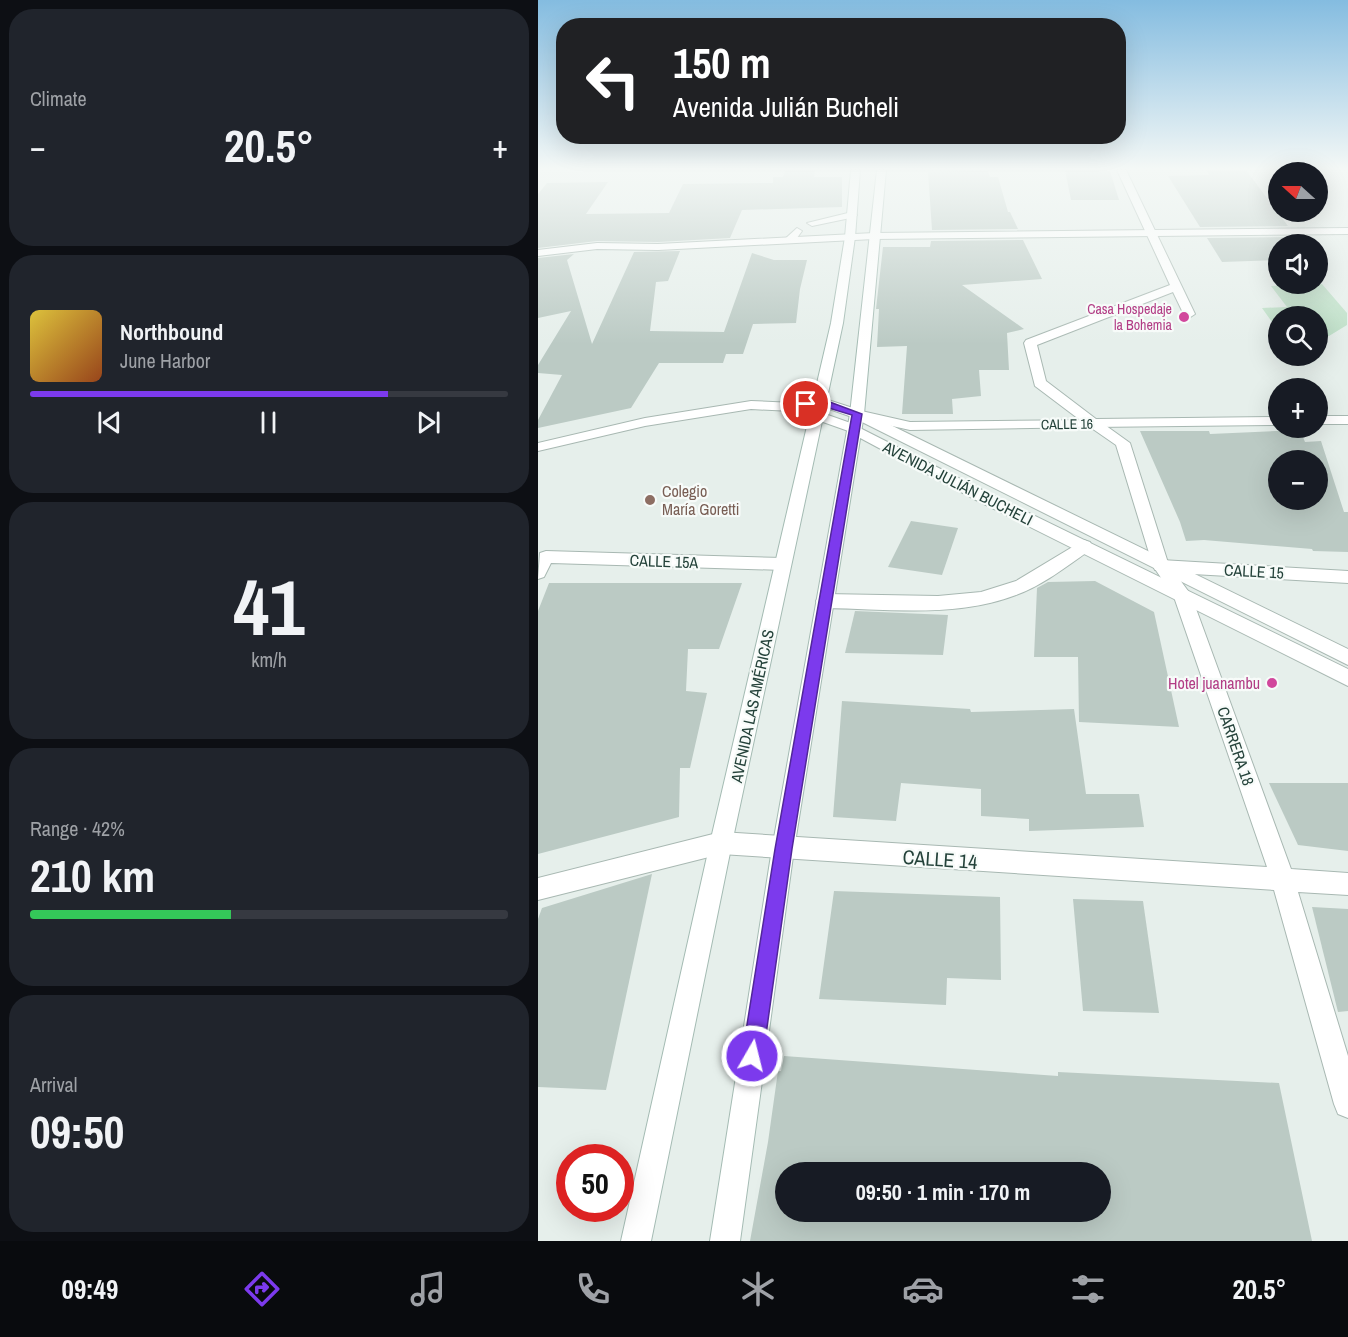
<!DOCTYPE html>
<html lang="en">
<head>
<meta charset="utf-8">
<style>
	body { margin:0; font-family:"Archivo Narrow",sans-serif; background:#20242c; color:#f1f3f6; height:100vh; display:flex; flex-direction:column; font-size:22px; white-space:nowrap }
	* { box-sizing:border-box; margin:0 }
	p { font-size:20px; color:#9ea1a6 }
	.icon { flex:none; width:33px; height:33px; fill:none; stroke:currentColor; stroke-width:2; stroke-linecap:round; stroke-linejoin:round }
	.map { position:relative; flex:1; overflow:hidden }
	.side { display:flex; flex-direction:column; gap:9px; padding:9px; background:#0d0f14; width:538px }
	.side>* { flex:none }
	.guide { position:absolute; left:18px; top:18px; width:570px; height:126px; border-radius:24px; box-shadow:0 6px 24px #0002; background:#202124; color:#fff; overflow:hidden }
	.needle { width:39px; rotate:291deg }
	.tools { position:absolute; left:730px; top:162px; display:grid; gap:12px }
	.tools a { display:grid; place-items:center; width:60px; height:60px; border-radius:50%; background:#171b24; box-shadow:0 6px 24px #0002; font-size:30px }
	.speed { position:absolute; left:18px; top:1144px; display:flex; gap:12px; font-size:30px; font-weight:700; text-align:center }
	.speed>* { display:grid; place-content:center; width:78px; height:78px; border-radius:50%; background:#171b24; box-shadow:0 6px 24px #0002; line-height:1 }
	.speed .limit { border:9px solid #d22; background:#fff; color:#111 }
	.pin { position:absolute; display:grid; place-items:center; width:51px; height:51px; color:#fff; margin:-26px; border:3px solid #fff; border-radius:50%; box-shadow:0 2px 6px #0007 }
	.me { position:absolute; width:66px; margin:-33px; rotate:8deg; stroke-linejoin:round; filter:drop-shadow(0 0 4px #0008) }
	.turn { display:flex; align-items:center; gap:21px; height:126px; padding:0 18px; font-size:27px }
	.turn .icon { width:78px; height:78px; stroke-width:2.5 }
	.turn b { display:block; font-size:42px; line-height:51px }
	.big { font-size:45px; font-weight:700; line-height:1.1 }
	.side .tile { flex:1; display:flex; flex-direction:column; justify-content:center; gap:9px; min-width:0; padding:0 21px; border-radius:24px; background:#20242c }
	.side .dial { align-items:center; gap:0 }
	.dial b { font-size:78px; line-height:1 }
	.song { display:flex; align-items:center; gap:18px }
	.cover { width:72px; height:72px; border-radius:9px; background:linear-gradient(135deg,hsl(50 70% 55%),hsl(20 70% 35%)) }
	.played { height:6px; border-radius:3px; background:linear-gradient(90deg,#7c3aed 75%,#363941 75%) }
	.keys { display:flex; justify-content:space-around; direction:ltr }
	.heat { display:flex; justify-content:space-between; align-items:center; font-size:33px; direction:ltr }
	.charge { height:9px; border-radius:4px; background:linear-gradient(90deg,#34c759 42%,#363941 0) }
	.trip { position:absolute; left:237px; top:1162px; width:336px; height:60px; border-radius:30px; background:#171b24; box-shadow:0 6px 24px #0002; font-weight:700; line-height:60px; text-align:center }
	.dock { display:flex; height:96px; justify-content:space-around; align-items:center; background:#090b0e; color:#9ea1a6 }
	.dock .icon { width:42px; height:42px }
	.dock .selected { color:#7c3aed }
	.dock b { font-size:27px; color:#f1f3f6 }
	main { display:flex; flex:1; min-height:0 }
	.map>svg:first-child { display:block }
</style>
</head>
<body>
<main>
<section class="side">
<div class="tile"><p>Climate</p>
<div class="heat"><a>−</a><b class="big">20.5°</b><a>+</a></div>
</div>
<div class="tile">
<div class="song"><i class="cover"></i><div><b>Northbound</b><p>June Harbor</p></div></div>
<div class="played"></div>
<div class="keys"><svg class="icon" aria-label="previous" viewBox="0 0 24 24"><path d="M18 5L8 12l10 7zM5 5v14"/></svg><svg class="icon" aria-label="pause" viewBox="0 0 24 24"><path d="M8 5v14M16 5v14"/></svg><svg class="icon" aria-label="next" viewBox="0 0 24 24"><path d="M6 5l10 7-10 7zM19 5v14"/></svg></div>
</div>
<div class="tile dial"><b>41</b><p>km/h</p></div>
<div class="tile"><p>Range · 42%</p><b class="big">210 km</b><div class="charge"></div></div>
<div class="tile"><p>Arrival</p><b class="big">09:50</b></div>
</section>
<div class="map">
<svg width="810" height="1241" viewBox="0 0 810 1241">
	<rect width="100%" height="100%" fill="#e6efeb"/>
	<polygon fill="#bfe0c8" points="784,284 809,313 809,325 791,336 780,336 780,316 741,316 741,332 724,308 749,307 733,286"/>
	<g fill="#bbcac4" fill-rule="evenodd">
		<polygon points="247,170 277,170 276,177 304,177 304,207 204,210 192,238 120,242 59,241 0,248 0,194 9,183 70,182 48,214 131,213 145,184 235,183 235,177 245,177"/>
		<polygon points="527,170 572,171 581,200 533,200"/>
		<polygon points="668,170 708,170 750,226 662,227 630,176 671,175"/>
		<polygon points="450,171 452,177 460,177 470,212 472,212 480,229 394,230 390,172"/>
		<polygon points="758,237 764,244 741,244 741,260 684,262 669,238"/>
		<polygon points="485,240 504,279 424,285 486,329 469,333 471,370 441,370 443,396 414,399 415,414 364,414 369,346 339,347 341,309 338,309 339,300 345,247 392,247 393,241"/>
		<polygon points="142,251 130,281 118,282 112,331 186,332 214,253 236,260 269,260 262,289 258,323 215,324 205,354 188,354 185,363 121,363 93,408 0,428 0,420 24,375 0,373 0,365 33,311 0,318 0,258 36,254 29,260 54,344 96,252"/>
		<path d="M762,430L767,442L783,441L806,512H810V552L775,551L774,549L666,540L648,541L642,522L602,431H671L672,434ZM741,460H780V500H741Z"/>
		<polygon points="373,521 420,528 404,575 350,567"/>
		<polygon points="557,581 616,612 641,727 541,722 540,657 496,657 499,588 510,582"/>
		<polygon points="11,583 204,583 181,649 150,649 148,691 169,693 152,768 142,768 141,817 0,854 0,611"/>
		<polygon points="317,611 410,615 405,655 307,653"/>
		<polygon points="304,701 432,709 433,712 536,709 548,794 601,794 606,827 491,831 491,819 443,816 443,789 363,783 358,821 295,817"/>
		<polygon points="731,783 810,783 810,851 760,845"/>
		<polygon points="114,874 68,1090 0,1087 0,919 4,908"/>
		<polygon points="296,891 462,897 463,980 409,978 408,1005 281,999"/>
		<polygon points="535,899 605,901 621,1013 545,1011"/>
		<polygon points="774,907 810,909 810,1011 800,1012"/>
		<path d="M246,1056L520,1076V1072L741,1083L774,1241H212L230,1142L240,1071H243ZM248,1173H562V1212H248Z"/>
	</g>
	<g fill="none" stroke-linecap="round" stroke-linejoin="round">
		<defs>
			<g id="service">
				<polygon points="314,212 319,215 317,217 274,226 269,223"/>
				<polygon points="259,228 264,231 256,242 248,242 248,238"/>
				<path d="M546,540L552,542L554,546L552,550C528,567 505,585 478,595C418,618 350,609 287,608L281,606L278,601L281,596L287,594L400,596L443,592L478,581Z"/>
			</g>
			<polygon id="pedestrian" points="319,410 372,422 560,420 592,443 631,566 629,570 617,570 615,566 578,445 552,427 372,430 314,417 312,414 314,411"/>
			<g id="minor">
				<polygon points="579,170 588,170 657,314 651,318 647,317 635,292 499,345 508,381 558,419 741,417 741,425 555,427 550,426 497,386 486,343 488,340 632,285"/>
				<polygon points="213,401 256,403 321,426 323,429 316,433 254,411 213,409 107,426 0,451 0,443 107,418"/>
				<rect x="780" y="416" width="30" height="8"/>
				<polygon points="8,551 245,558 251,560 253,564 251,568 245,570 13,563 6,577 0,579 2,553"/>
				<polygon points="623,560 810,571 810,583 637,573 653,595 753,869 810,873 810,895 760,892 810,1056 810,1118 800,1114 796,1104 736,890 183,854 0,900 0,878 183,832 729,867 636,597 615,566 617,562"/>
			</g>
			<g id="tertiary">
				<polygon points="810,228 810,234 336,239 120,250 59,249 0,256 0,250 59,243 120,244 336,233"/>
				<polygon points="281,397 324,411 810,649 810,665 314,417 280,405 256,411 249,407 251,404"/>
				<polygon points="316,425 448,492 810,669 810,686 438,500 311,432 309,429 311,426"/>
			</g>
			<g id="secondary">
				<polygon points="313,170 322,170 317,237 305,323 194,843 113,1241 83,1241 172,843 293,323 307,237"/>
				<polygon points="339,170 348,170 326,414 256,849 202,1241 172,1241 234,849 312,414"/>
			</g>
		</defs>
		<use href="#service" stroke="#a8b8b2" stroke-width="2"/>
		<use href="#pedestrian" stroke="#a8b8b2" stroke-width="2"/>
		<use href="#minor" stroke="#a8b8b2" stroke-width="2"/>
		<use href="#tertiary" stroke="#a8b8b2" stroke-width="2"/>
		<use href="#secondary" stroke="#a4bbb3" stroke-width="2"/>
		<use href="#service" fill="#fff" fill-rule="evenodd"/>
		<use href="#pedestrian" fill="#fff" fill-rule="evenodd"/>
		<use href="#minor" fill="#fff" fill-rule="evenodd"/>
		<use href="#tertiary" fill="#fff" fill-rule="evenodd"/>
		<use href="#secondary" fill="#fff" fill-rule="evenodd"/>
	</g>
	<linearGradient id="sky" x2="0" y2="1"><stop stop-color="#84bce0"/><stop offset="0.49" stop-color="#f4f8f6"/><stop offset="1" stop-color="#f4f8f6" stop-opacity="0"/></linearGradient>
	<rect width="810" height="344" fill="url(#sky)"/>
	<polygon fill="#7c3aed" stroke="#51269a" stroke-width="1.5" points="281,398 324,414 254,849 225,1056 222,1064 214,1067 207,1064 204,1056 237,849 314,415 281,405 268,407 263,404"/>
	<g fill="#d1479c" stroke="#f7fbf9" stroke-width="2">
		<circle cx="646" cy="317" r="6"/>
		<circle cx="734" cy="683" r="6"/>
	</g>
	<circle fill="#8d6e63" stroke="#f7fbf9" stroke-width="2" cx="112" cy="500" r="6"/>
	<g text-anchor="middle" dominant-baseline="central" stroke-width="4.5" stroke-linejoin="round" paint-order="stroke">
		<g font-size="14" fill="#b23c85" stroke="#f7fbf9" text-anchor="end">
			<text x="634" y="309">Casa Hospedaje<tspan x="634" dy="16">la Bohemia</tspan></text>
		</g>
		<g font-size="14" fill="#24423a" stroke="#f7fbf9">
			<text transform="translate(529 424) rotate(-1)">CALLE 16</text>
		</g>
		<g font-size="16" fill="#24423a" stroke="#f7fbf9">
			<text transform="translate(420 483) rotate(27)">AVENIDA JULIÁN BUCHELI</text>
			<text transform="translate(126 561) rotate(2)">CALLE 15A</text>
			<text transform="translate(716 571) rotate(3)">CALLE 15</text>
			<text transform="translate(214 706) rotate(-78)">AVENIDA LAS AMÉRICAS</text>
			<text transform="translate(698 746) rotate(71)">CARRERA 18</text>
		</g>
		<g font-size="16" fill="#785e54" stroke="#f7fbf9" text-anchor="start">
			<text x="124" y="491">Colegio<tspan x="124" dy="18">María Goretti</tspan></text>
		</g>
		<g font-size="16" fill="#b23c85" stroke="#f7fbf9" text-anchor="end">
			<text x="722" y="683">Hotel juanambu</text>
		</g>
		<g font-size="20" fill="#24423a" stroke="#f7fbf9">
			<text transform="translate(402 859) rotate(4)">CALLE 14</text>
		</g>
	</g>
</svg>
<div class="tools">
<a><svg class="needle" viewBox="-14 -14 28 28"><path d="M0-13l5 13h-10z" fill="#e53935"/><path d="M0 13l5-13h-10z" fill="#9ea1a6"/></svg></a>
<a><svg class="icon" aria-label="sound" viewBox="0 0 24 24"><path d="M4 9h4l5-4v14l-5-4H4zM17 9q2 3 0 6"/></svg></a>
<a><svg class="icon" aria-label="search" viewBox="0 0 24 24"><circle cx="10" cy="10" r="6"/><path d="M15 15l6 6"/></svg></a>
<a>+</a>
<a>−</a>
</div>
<div class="speed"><div class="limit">50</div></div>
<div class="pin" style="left:268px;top:404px;background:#d93025"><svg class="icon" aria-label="arrive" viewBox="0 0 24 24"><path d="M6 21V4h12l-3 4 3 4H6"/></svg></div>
<svg class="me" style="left:214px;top:1056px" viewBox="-20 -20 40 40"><circle r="17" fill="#7c3aed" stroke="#fff" stroke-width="3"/><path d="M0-11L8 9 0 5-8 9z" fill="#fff"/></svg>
<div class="trip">09:50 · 1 min · 170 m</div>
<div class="guide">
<div class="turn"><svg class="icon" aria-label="left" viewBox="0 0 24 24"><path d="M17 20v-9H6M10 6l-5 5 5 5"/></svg><div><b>150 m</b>Avenida Julián Bucheli</div></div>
</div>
</div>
</main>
<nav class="dock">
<b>09:49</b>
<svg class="icon selected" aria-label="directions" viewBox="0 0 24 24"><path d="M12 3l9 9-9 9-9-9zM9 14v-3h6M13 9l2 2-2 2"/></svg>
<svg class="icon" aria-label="music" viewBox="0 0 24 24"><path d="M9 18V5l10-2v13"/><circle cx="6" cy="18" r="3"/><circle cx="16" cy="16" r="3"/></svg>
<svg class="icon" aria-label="phone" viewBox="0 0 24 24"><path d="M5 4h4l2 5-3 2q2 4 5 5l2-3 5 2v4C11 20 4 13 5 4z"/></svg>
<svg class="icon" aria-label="climate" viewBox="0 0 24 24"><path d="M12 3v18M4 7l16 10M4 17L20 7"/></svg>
<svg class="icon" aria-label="car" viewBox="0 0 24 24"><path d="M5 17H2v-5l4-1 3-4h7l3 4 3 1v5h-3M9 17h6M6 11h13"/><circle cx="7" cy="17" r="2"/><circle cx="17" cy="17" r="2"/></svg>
<svg class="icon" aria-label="filters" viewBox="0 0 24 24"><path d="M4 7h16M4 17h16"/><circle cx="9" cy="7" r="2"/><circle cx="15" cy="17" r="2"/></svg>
<b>20.5°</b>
</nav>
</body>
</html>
